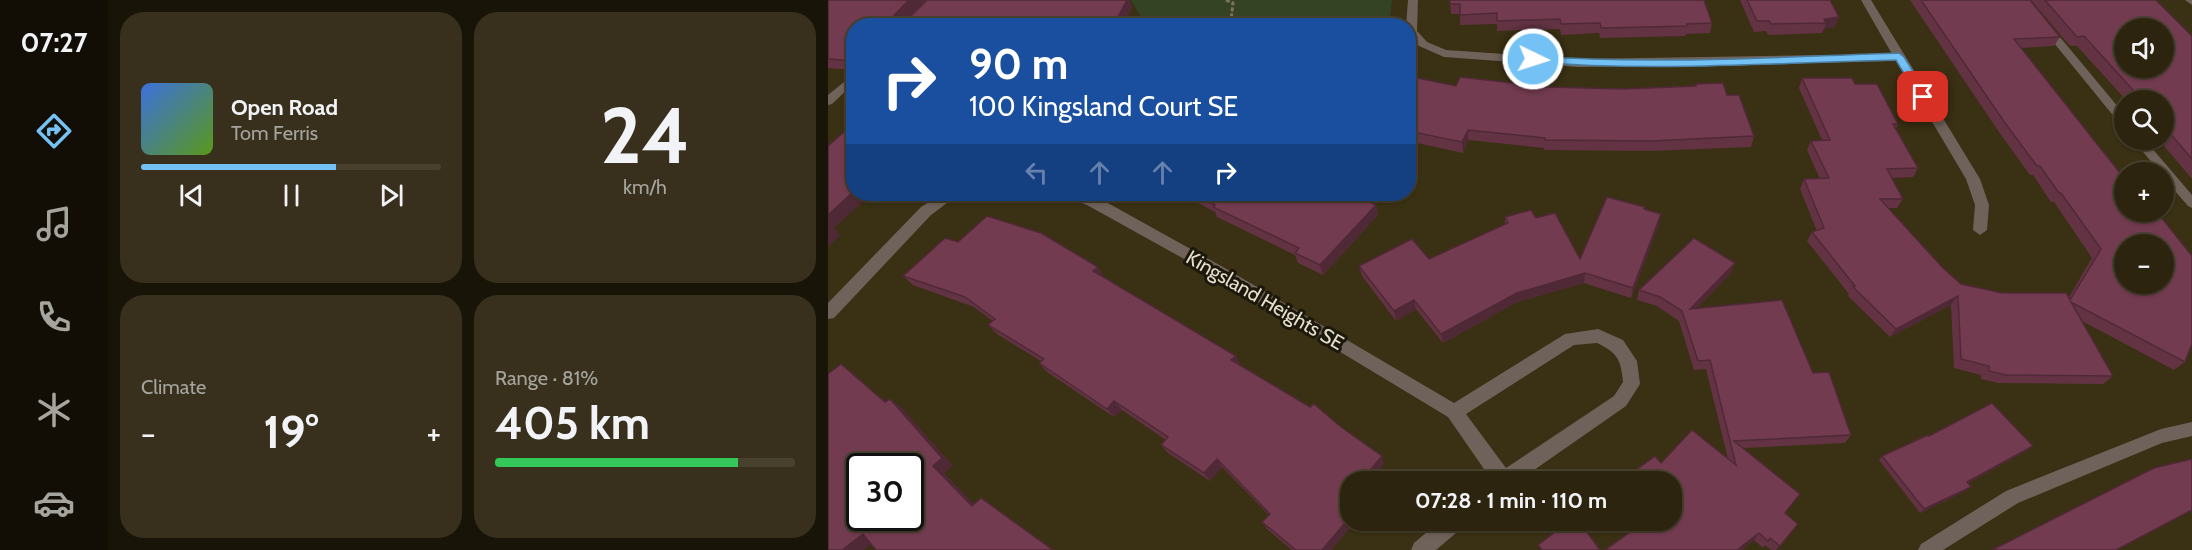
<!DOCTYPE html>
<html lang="en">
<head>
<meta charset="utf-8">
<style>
	body { margin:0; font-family:Cabin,sans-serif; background:#38301c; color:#f1f3f6; height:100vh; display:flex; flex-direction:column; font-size:22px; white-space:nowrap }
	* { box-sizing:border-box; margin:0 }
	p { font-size:20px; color:#a6a49e }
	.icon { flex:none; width:33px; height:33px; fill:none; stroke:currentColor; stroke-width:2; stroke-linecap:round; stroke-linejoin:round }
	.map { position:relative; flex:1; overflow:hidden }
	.sheet { display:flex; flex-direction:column; gap:12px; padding:12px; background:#181408; width:720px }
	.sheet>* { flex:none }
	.hud { position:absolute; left:18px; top:18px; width:570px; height:183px; border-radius:24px; box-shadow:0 2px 4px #0004,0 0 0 2px #48412e; background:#1a4fa0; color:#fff; overflow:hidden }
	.tools { position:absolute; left:1286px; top:18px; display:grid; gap:12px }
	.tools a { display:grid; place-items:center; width:60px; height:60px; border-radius:50%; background:#2c240e; box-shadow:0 2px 4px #0004,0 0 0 2px #48412e; font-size:30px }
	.speed { position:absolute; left:18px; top:453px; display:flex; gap:12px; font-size:30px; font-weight:700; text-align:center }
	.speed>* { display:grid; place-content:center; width:78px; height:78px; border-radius:50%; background:#2c240e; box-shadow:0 2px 4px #0004,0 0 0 2px #48412e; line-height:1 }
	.speed .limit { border:3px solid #111; border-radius:9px; background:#fff; color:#111 }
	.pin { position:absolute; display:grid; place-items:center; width:51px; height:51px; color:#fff; margin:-26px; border-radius:12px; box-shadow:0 3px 9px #0006 }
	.me { position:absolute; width:66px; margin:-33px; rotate:94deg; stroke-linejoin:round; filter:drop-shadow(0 0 4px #0008) }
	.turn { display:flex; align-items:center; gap:21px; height:126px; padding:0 24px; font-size:27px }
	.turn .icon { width:78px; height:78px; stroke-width:2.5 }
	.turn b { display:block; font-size:42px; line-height:51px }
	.lanes { display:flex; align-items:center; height:57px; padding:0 24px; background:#0003; justify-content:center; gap:30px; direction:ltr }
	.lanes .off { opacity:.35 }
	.big { font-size:45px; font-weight:800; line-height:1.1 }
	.sheet .tile { flex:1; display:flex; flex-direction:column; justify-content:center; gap:9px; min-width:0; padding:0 21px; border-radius:24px; background:#38301c }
	.sheet .dial { align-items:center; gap:0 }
	.dial b { font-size:78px; line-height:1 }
	.song { display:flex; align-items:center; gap:18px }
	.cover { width:72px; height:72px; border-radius:9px; background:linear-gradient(135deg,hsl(220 70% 55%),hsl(90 70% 35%)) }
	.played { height:6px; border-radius:3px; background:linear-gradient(90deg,#73c1f5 65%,#48412e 65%) }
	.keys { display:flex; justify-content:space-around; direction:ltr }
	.heat { display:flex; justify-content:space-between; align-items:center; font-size:33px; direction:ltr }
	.charge { height:9px; border-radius:4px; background:linear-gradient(90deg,#34c759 81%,#48412e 0) }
	.sheet .tiles { flex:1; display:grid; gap:12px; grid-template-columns:repeat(2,1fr) }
	.trip { position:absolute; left:512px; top:471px; width:342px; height:60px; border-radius:24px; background:#2c240e; box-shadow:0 2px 4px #0004,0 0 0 2px #48412e; font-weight:800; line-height:60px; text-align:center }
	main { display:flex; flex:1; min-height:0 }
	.dock { display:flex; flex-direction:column; width:108px; justify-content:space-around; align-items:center; background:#120e06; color:#a6a49e }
	.dock .icon { width:42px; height:42px }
	.dock .active { color:#73c1f5 }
	.dock b { font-size:27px; color:#f1f3f6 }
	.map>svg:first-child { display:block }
</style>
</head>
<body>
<main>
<nav class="dock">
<b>07:27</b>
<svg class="icon active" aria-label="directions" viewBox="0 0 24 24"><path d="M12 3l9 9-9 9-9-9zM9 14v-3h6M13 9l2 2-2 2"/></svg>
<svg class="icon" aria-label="music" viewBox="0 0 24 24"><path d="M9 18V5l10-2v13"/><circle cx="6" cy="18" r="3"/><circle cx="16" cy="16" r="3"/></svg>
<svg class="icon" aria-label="phone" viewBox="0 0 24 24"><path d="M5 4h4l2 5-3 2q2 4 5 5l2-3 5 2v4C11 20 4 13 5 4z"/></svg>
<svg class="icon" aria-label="climate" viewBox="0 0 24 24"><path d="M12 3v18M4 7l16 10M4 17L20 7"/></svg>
<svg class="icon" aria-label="car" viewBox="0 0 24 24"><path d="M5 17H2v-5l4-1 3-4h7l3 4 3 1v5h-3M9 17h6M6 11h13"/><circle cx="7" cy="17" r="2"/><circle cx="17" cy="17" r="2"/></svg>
</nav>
<section class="sheet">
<div class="tiles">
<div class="tile">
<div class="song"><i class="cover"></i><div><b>Open Road</b><p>Tom Ferris</p></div></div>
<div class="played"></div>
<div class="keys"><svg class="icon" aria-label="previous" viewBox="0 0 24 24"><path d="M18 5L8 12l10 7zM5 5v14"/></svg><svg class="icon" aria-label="pause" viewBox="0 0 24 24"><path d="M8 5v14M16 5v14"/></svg><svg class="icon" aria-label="next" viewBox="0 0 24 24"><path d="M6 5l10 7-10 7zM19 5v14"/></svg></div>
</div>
<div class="tile dial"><b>24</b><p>km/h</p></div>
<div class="tile"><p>Climate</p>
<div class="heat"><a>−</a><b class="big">19°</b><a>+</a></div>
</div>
<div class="tile"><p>Range · 81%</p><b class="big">405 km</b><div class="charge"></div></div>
</div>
</section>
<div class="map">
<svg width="1364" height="550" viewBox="0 0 1364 550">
	<rect width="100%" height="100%" fill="#3a3013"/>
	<polygon fill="#334323" points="303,0 564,0 562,18 556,26 318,25"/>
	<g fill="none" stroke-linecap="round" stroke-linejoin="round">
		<g stroke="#7d745c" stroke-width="3" stroke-dasharray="4 2" stroke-linecap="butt">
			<polyline points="398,0 405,3 403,21 412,26"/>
			<polyline points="430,26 437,24 450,26"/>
		</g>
		<g fill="#6f625a" fill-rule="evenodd">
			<polygon points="1191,0 1201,0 1296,114 1296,125 1292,124"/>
			<polygon points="26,74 26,83 4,104 0,105 0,95"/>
			<polygon points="1305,140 1317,140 1364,195 1364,208 1360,206 1335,177 1335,172 1332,172"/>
			<polygon points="1364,422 1364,436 1334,443 1190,503 1115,550 1090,550 1093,544 1178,491 1333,429"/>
		</g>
		<g fill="#6f625a" fill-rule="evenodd">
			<polygon points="580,0 590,0 589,31 599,42 618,50 750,59 1064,54 1033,0 1043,0 1152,179 1161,205 1159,230 1152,235 1145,230 1147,205 1138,179 1068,61 750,67 616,57 591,46 580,36 580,26 578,26"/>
			<polygon points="1357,0 1364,0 1364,5"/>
			<polygon points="114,194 131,194 103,215 6,318 0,319 0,303 93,207"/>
			<path d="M238,194H258L269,197L395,267L626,403L737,334L770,329L795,340L809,361L812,384L798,406L689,482H665L620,417L385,275L259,205L240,198ZM769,343C790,353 793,360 795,382L786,396L678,468L638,414L746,345Z"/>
			<polygon points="613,520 637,520 635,527 608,550 583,550 586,543"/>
		</g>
	</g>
	<g fill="#633344">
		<polygon points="0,0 98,0 80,18 99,0 301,0 304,7 295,26 26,26 26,70 0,68"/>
		<polygon points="622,0 884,23 882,33 858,34 857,36 772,38 771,33 733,35 732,29 669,31 669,24 632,25 632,14 623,14"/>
		<polygon points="912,0 1002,0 1007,27 996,29 994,33 940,35 938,31 926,32"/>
		<polygon points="1082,0 1202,0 1232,37 1226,46 1193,48 1357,362 1346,370 1254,321 1285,376 1275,384 1170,383 1153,379 1153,375 1126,368 1123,305 1062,337 1020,296 1021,294 979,241 984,232 989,231 972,189 976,179 992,179 979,150 983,141 994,140 971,88 974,78 1027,84 1070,124 1068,129 1090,168 1085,177 1064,178 1075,199 1069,208 1060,208 1115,268 1133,284 1174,293 1241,297 1264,258 1226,202 1223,202 1205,175 1202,175 1171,132"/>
		<polygon points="1203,0 1328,0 1364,36 1364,179 1331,140 1335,140 1335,100 1298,100 1249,46 1242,46"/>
		<polygon points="580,76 628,86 795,89 867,86 867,84 899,95 926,136 923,147 822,151 716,150 716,148 640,140 635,153 580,141"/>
		<polygon points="353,194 523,194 548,205 550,215 495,275 470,263 467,255 389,217 387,212"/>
		<polygon points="817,209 831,224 803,298 756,283 689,302 615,343 588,309 568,321 534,276 531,266 601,259 677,224 677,217 708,218 752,259"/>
		<polygon points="130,242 270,267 276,277 276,278 413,365 412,366 556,464 522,482 522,520 528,520 503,550 464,550 439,529 434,522 441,515 394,467 382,481 340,453 333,445 338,440 294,410 286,417 219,372 211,363 213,361 169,334 160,325 165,321 146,307 85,285 75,276"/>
		<polygon points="907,263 903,273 869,308 985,373 1023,435 1017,443 915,448 957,513 970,524 948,550 943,550 937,545 935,548 926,540 913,550 777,550 817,522 817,520 843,520 843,482 793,482 793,481 833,463 900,459 878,369 866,370 851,321 829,306 809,300 811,290"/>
		<polygon points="1101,436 1200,450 1140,483 1138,491 1092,513 1051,460 1054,456"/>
	</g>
	<g fill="#502937">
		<polygon points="81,0 98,0 73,24 66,18 66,15"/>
		<polygon points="299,0 301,0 304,7 295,26 285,26"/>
		<polygon points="1011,17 1007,27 996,29 998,23 996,19"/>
		<polygon points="640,130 640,140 635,153 634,142"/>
		<polygon points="26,191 26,194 43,194 6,228 12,235 0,247 0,215"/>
		<polygon points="548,205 550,215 495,275 492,265"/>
		<polygon points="833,214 831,224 803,298 805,288"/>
		<polygon points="907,263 903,273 859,318 862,309"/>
		<polygon points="270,267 276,277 272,281 265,271"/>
		<polygon points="757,273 756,283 689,302 615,343 613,334 689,293"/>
		<polygon points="1130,296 1123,305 1062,337 1068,329"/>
		<polygon points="586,300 588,309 568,321 566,311"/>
		<polygon points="408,356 413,365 408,369 403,360"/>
		<polygon points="13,364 25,373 68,411 57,402"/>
		<polygon points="62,399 73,407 125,466 116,473 155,513 144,506 105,466"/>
		<polygon points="286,401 294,410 286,417 279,409"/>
		<polygon points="1205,446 1200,450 1134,486 1139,482"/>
		<polygon points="554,456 556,464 541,482 532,482"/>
		<polygon points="389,459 394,467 382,481 376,473"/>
		<polygon points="1143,487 1138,491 1092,513 1096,509"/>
		<polygon points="522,517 522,520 528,520 503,550 494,550"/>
		<polygon points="931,533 926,540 913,550 909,550"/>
		<polygon points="35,534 48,540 36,550 14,550"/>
	</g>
	<g fill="#733b4f" stroke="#502937" stroke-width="1.5" fill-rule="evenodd">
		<polygon points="0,0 81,0 66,15 66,18 81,18 99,0 299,0 285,26 199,26 200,23 109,23 109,26 26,26 26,61 0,59"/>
		<polygon points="622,0 876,0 884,23 859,24 859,26 773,28 772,23 733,24 732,19 669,21 669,13 632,15 632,4 622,4"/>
		<polygon points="919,0 1002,0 1011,17 996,19 998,23 943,24 941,21 929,21"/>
		<path d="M1093,0H1202L1232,37L1186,39L1296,178V212H1329L1364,256V344L1357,362L1243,302L1285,376L1178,375L1161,371V366L1133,359L1130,296L1068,329L1025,287L1027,286L984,232L996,228L976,179L1001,178L983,141L1002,140L974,78H1024L1027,84H1049L1070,124H1065L1090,168L1059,169L1075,199H1052L1115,268L1133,284L1174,293H1238L1242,300L1273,249L1233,193H1231L1212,166H1209L1177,123ZM1296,244H1335V284H1296Z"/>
		<path d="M1217,0H1328L1364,36V159L1335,125V100H1314L1256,36L1249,37ZM1296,28H1335V68H1296Z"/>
		<polygon points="580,76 628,86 632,77 721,87 795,89 868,86 867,84 895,83 899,95 911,95 926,136 824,141 717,140 717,138 640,130 634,142 580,131"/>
		<polygon points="26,127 26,191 0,215 0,146 16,132"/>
		<polygon points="367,194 523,194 548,205 492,265 467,253 471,248 385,207 387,205"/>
		<polygon points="779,197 817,207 816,209 833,214 805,288 757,273 689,293 613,334 586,300 566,311 531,266 584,239 601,259 680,223 677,217 703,210 708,218 727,213 752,259"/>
		<polygon points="159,216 213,233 270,267 265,271 408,356 403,360 482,407 486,404 513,427 554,456 532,482 522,482 522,517 494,550 468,550 434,522 442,514 389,459 376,473 333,445 340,437 286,401 279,409 211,363 216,359 160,325 167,319 137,297 75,276 117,238 130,242"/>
		<polygon points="866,238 907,263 862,309 954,300 985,373 1001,372 1023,435 906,441 972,494 957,513 970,524 952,546 942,538 940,541 931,533 909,550 777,550 819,520 843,520 843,482 793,481 827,456 833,463 864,430 908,465 882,360 870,361 854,311 832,297 811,290"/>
		<path d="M13,364L57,402L62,399L114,458L105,466L144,506L153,498L225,550H48L35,534L14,550H0V374ZM32,466H82V518H32Z"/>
		<polygon points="1164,403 1205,446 1139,482 1143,487 1096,509 1054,456 1100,435 1101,436"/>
		<polygon points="1364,459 1364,510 1288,550 1166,550 1166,549 1326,468"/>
		<polygon points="743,520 750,520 772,550 714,550 710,545"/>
	</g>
	<path fill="#73c1f5" stroke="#4b7d9f" stroke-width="1.5" d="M1071,53L1076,57L1101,97L1099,100H1092L1068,60C947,63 826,72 705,62L700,59L705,56C827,65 949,57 1071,53Z"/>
	<g text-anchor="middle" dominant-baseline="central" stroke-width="6" stroke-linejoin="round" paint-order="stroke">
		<g font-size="20" fill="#e5dfce" stroke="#1d180c">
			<text transform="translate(437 300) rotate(30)">Kingsland Heights SE</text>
		</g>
	</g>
</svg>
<div class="tools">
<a><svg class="icon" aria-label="sound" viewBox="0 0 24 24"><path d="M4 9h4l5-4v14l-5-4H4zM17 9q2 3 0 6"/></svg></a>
<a><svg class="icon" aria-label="search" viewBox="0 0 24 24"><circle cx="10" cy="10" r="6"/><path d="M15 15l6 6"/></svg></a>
<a>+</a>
<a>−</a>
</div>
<div class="speed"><div class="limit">30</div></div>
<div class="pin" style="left:1095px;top:97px;background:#d93025"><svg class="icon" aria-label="arrive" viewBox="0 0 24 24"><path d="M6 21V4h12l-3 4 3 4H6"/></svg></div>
<svg class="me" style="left:705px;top:59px" viewBox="-20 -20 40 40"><circle r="17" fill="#73c1f5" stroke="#fff" stroke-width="3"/><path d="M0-11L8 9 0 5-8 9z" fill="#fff"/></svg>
<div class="trip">07:28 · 1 min · 110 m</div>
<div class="hud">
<div class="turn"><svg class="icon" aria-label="right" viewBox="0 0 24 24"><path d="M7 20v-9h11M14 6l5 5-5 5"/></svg><div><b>90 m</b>100 Kingsland Court SE</div></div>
<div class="lanes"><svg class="icon off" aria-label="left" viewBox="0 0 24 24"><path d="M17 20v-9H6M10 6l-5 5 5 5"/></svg><svg class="icon off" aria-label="ahead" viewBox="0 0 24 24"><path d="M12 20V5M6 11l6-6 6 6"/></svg><svg class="icon off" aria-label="ahead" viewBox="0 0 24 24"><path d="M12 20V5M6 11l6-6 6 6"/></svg><svg class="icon" aria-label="right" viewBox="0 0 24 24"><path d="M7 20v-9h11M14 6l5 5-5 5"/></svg></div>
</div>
</div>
</main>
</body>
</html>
